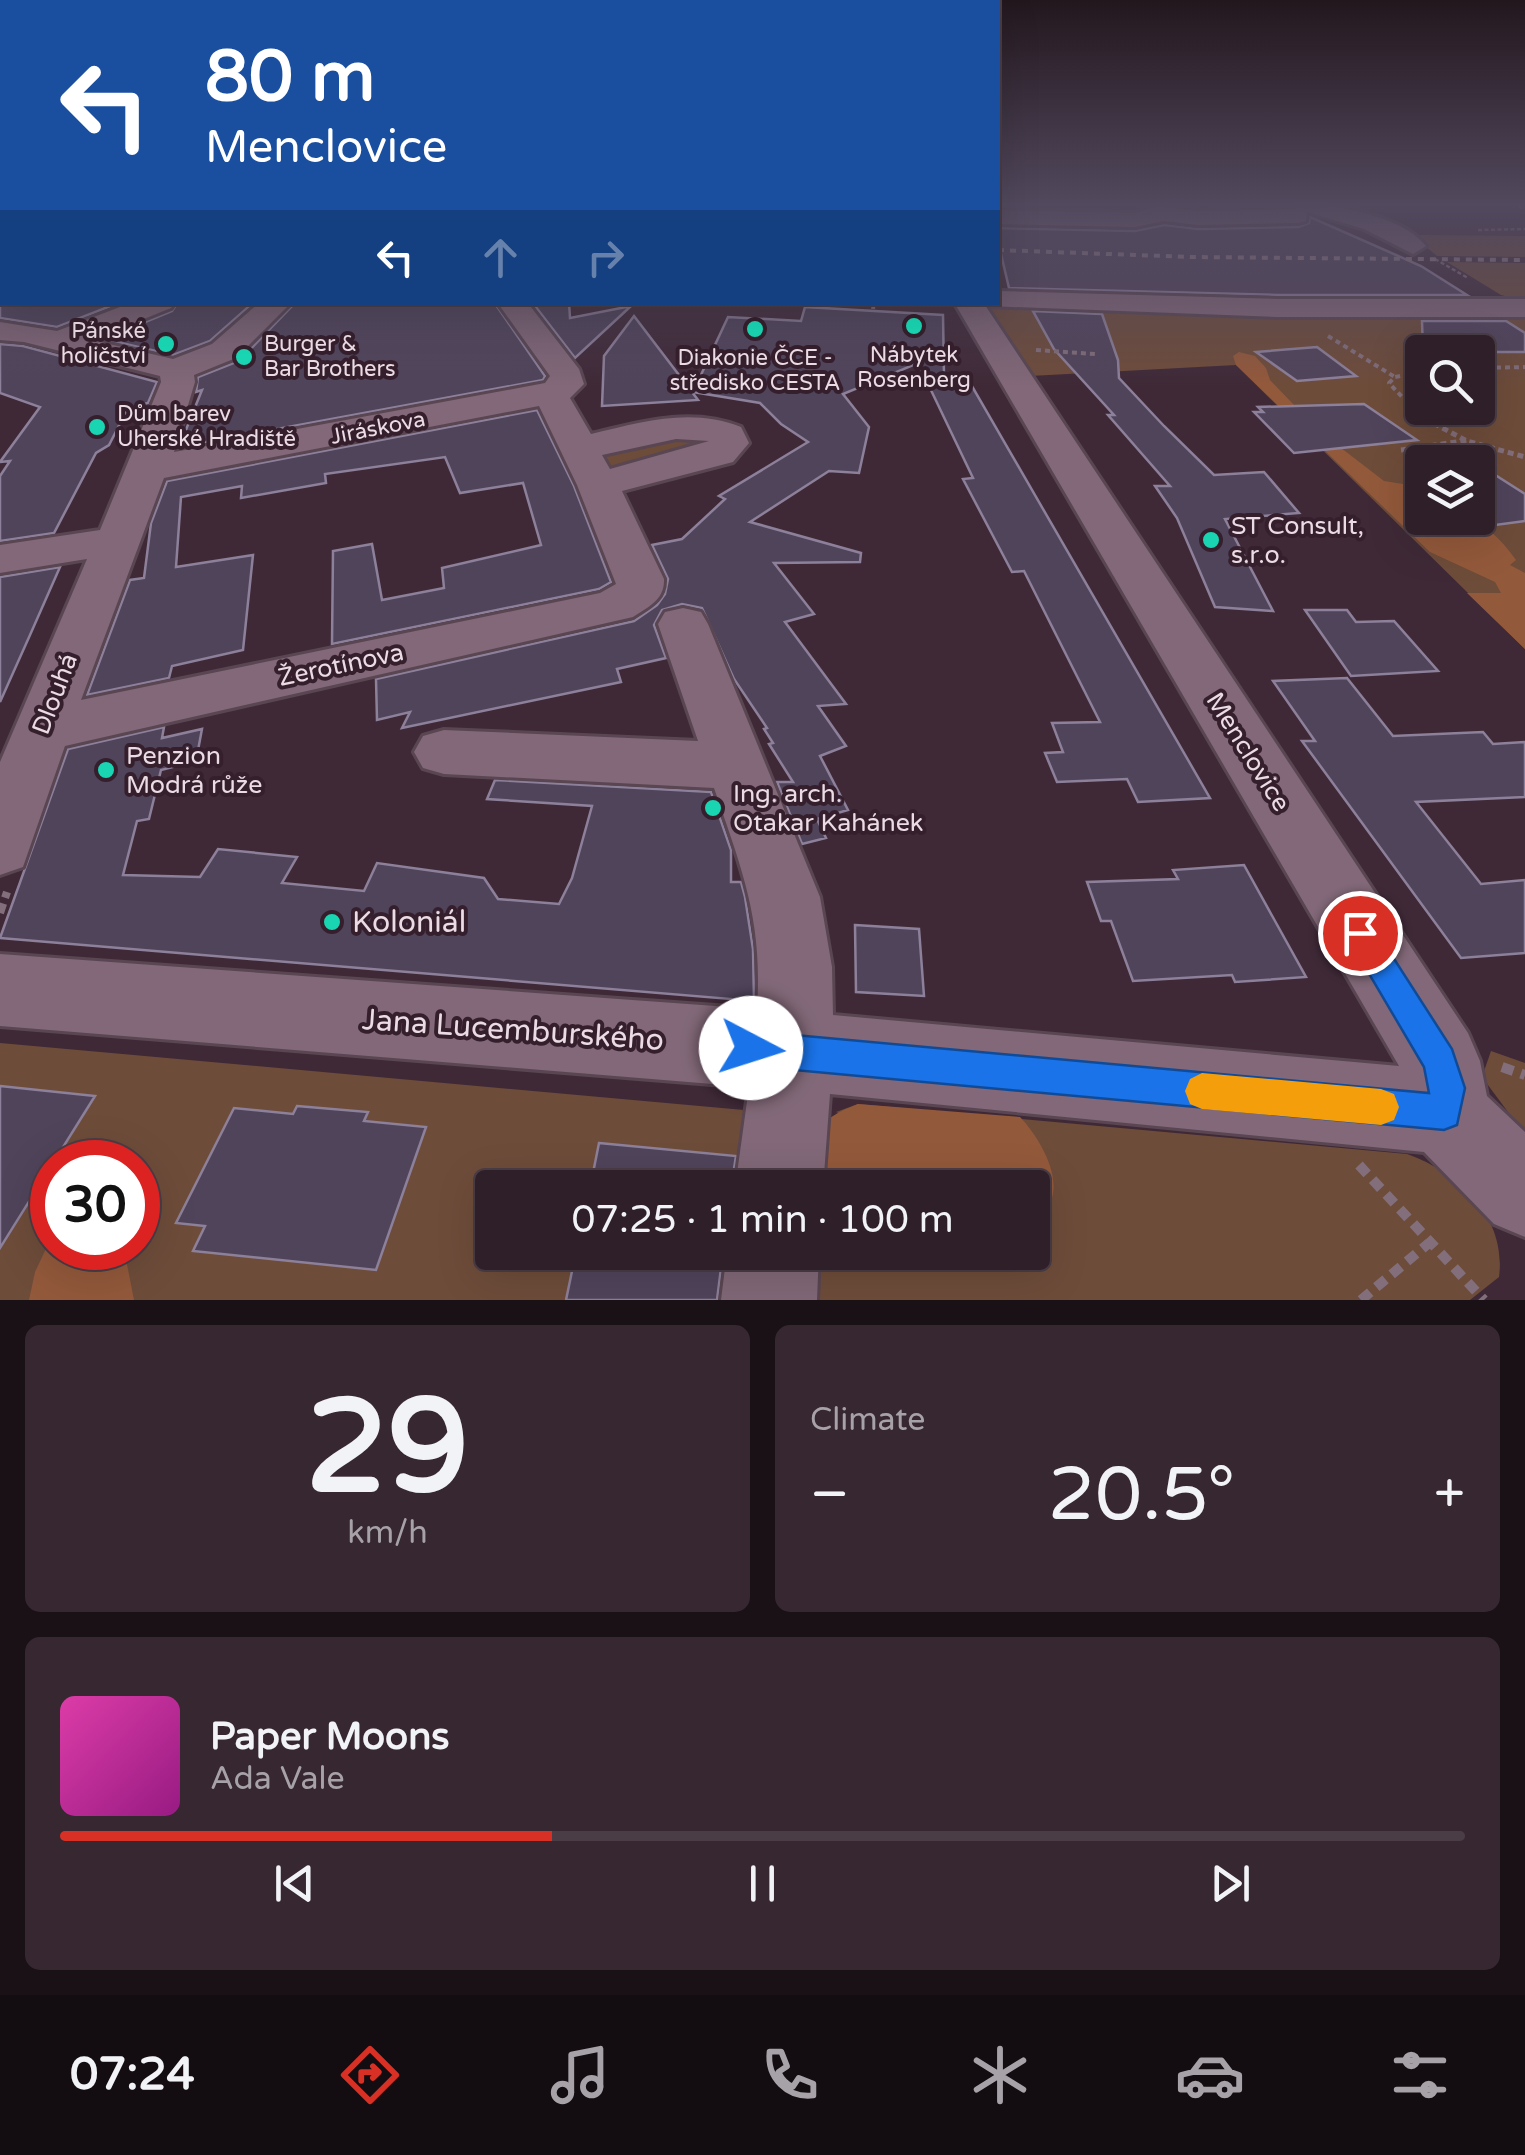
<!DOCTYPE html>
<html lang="en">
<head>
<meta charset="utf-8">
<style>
	body { margin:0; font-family:"Varela Round",sans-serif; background:#372731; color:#f1f3f6; height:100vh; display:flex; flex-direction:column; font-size:38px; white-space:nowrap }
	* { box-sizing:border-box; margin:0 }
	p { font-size:32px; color:#a7a2a8 }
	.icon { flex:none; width:55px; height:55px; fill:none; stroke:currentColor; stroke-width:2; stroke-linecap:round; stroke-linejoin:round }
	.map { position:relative; height:1300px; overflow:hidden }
	.panel { display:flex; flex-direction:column; gap:25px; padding:25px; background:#1a1117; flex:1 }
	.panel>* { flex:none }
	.hud { position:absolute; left:0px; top:0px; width:1000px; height:305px; box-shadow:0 10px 40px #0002,0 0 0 2px #4a3d46; background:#1a4fa0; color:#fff; overflow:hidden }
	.tools { position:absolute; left:1405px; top:335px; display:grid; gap:20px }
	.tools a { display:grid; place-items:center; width:90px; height:90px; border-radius:10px; background:#2f1f29; box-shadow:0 10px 40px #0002,0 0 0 2px #4a3d46; font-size:50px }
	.speed { position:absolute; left:30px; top:1140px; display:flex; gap:20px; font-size:50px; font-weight:700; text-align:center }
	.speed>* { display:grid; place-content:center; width:130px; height:130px; border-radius:50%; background:#2f1f29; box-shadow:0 10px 40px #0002,0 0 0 2px #4a3d46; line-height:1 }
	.speed .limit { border:15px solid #d22; background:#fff; color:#111 }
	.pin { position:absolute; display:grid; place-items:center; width:85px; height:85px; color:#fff; margin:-42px; border:5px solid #fff; border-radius:50%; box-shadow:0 2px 10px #0007 }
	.me { position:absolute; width:110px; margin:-55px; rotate:95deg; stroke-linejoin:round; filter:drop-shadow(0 0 8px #0008) }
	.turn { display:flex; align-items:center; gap:35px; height:210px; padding:0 40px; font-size:45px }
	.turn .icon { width:130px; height:130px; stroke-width:2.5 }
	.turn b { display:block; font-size:70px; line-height:85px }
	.lanes { display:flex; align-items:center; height:95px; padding:0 40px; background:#0003; justify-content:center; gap:50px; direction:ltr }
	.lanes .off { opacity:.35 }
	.big { font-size:75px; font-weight:600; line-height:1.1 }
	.panel .widget { flex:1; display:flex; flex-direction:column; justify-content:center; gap:15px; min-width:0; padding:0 35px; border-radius:15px; background:#372731 }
	.panel .dial { align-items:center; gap:0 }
	.dial b { font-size:130px; line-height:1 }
	.song { display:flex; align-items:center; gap:30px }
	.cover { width:120px; height:120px; border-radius:15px; background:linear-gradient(135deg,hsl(320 70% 55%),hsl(310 70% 35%)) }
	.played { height:10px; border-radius:5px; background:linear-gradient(90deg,#d93025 35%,#4a3d46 35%) }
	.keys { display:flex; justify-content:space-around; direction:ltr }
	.heat { display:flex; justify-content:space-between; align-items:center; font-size:55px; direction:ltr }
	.panel .tiles { flex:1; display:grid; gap:25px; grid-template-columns:1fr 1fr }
	.widget:last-child { grid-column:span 2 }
	.trip { position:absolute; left:475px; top:1170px; width:575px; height:100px; border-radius:10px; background:#2f1f29; box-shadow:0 10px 40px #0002,0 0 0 2px #4a3d46; font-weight:600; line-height:100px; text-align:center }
	.menu { display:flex; height:160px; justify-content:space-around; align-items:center; background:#130c10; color:#a7a2a8 }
	.menu .icon { width:70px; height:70px }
	.menu .selected { color:#d93025 }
	.menu b { font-size:45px; color:#f1f3f6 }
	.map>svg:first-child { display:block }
</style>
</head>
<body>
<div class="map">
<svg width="1525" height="1300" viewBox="0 0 1525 1300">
	<rect width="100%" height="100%" fill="#3f2937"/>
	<g fill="#6e4c3a" fill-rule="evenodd">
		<polygon points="1412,235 1525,236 1525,257 1437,256"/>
		<polygon points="1447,262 1525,263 1525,301 1501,295"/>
		<path d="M991,305L1525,314V649L1236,365L1030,376L981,311ZM1422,352H1478V408H1422ZM1422,462H1478V518H1422Z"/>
		<polygon points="678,432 720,442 609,474 596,452"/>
		<path d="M0,1043L744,1110L737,1187L492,1188V1252L731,1253L726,1300H0ZM52,1162H138V1248H52Z"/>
		<polygon points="1491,1051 1525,1063 1525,1135 1482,1077"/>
		<path d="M858,1104L1407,1154C1460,1173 1507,1218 1499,1277L1470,1300H788L790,1253L1032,1252V1188L836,1112Z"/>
	</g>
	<g fill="#93593b">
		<path d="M1239,352L1255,356L1266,368L1270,380L1319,431L1384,481L1422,487V518C1470,518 1487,519 1516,560L1510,565L1525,573V649L1467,593H1501L1495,582L1430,552L1236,365L1233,356Z"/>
		<path d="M858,1104L1020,1117C1038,1136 1063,1176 1050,1203C1047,1209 1037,1215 1033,1220L1032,1188H794C809,1141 810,1122 858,1104Z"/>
		<polygon points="52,1236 52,1248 128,1248 125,1254 134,1300 29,1300 35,1272"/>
	</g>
	<g fill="#50445b" stroke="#8d809a" stroke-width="2.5">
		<polygon points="1310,217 1421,266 1467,295 1277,295 1009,288 998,241 998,228 1135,231 1164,225 1198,229 1298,227 1309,223"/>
		<polygon points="0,286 2,302 121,302 57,327 0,318"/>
		<polygon points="178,302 254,302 210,341 173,355 104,339 172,311"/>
		<polygon points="296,302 494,302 545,376 543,380 179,447 202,390 196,392 198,377 239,361"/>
		<polygon points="532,302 569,302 570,318 631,306 575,358"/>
		<polygon points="805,307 943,315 944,375 965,374 1210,798 1138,802 1127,779 1057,782 1045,753 1063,752 1052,723 1100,722 1024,571 1012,572 963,479 973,478 918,363 843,394 869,427 859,473 829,471 750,522 861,553 860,562 774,563 814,614 785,622 846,704 818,706 846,746 820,756 848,810 817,819 826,838 802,844 777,782 793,782 769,744 773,743 764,729 767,728 734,679 702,608 682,604 662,610 654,625 666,658 617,669 621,682 402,728 410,712 377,720 376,679 634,621 657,605 665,594 668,579 652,545 682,539 725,499 719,496 808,442 781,424 760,403 693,392 728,317 801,321"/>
		<polygon points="1033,311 1102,314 1118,360 1119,378 1164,426 1214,475 1264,472 1299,513 1225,519 1273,611 1215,607 1177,518 1155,486 1170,486 1108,415 1114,415 1054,349"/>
		<polygon points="634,316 698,400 602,406 604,356"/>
		<polygon points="1422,321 1506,321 1525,333 1525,352 1423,352"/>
		<polygon points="0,344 23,346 157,382 148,403 128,408 109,445 96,453 54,533 0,541 0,476 10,461 0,462 40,407 0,393"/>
		<polygon points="1317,347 1356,376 1297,381 1256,352"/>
		<polygon points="1364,404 1417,440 1294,453 1254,412 1263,412 1258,407"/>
		<polygon points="537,410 574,486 611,582 599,589 332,644 333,551 372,544 382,600 444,588 442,568 541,545 523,483 460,493 445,457 325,474 326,483 241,498 242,486 181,497 176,567 253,555 243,650 172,666 169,678 87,695 130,580 144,578 151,523 167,481"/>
		<polygon points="1478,464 1525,494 1525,521 1488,526 1478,517"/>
		<polygon points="60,567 30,635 0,702 0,577"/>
		<polygon points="1305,610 1347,610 1356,622 1394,621 1438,671 1351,676"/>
		<polygon points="1347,678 1393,736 1483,732 1493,744 1525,742 1525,797 1416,802 1481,884 1525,880 1525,953 1461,958 1302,741 1315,741 1273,681"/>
		<polygon points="164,727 162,738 202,729 196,761 161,770 149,819 137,821 123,875 200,877 218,849 297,857 282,883 364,891 377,863 484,878 498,899 559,904 572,878 592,806 487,799 495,780 711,792 731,850 731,882 741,882 745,897 753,949 754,1001 0,938 68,749"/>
		<polygon points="1244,865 1306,977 1235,982 1232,975 1133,981 1111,921 1101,921 1087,882 1178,879 1173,870"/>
		<polygon points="855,925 919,929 924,996 856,992"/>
		<polygon points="0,1086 95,1096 0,1248"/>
		<polygon points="297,1106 368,1112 364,1121 426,1127 376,1270 193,1251 205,1226 176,1223 234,1108 293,1114"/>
		<polygon points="599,1143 736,1156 731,1188 590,1188"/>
		<polygon points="576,1252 723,1252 717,1300 566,1300"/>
	</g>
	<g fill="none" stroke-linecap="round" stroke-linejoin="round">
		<defs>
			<g id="minor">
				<rect x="0" y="204" width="2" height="12"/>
				<path d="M1293,204C1332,204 1400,214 1426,246L1413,254L1364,229L1307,212L1306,221L1298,223L1198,225L1164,221L1135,227L998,224V210L1135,213L1157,206L1198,211L1296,209Z"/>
				<rect x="0" y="255" width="2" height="16"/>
				<polygon points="998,291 1277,299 1525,299 1525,317 1277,317 988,306 985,302 998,302"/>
				<path d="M133,302H175L171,308L92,340L173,359L212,344L260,302H292L236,358L194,375L195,382L174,452L545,383L550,376L497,302H527L579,369L584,384L570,398L591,434C641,422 691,407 741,427L749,443L733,462L622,491L664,579C665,600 648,607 633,617L65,746L23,867L0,875V762L87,559L0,573V545L100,530L161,382L160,376L24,342L0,340V322L57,331ZM539,406L577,485L616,584L600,593L81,700L164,478ZM676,439L709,441L610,469L602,455Z"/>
				<path d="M954,302H983L1468,1033L1480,1061L1487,1096L1525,1132V1237L1494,1224L1424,1152L830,1094L823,1188H735L749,1087L0,1026V954L757,1009C763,920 742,870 714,788L444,774L423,768L414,752L423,736L444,730L698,741L658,624L665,612L683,608L701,612L708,624L820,897L832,967L833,1015L1399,1066Z"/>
				<polygon points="727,1252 819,1252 817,1300 721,1300"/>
			</g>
		</defs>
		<use href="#minor" stroke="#594652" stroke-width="6"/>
		<g stroke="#836f7b" stroke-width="2.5" stroke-dasharray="4 2.5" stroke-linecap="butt">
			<polyline points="1513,204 1525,209"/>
			<polyline points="1478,230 1525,229"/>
			<polyline points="1435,259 1468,278"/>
		</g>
		<g stroke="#836f7b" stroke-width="4" stroke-dasharray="5 4" stroke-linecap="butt">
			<polyline points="912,302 939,305"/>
			<polyline points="873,309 874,302"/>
			<polyline points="1328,336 1395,377"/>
			<polyline points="1036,350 1095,354"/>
			<polyline points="1478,368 1525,367"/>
			<polyline points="1420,416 1389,383 1395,377 1422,372"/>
		</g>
		<g stroke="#836f7b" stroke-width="5" stroke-dasharray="6 4" stroke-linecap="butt">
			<polyline points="1416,414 1467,441 1525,457"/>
			<polyline points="1401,450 1469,440"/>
		</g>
		<polyline stroke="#836f7b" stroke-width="8" stroke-dasharray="10 6" stroke-linecap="butt" points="0,913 7,892"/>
		<g stroke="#836f7b" stroke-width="10" stroke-dasharray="12 8" stroke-linecap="butt">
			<polyline points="1502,1067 1525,1075"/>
			<polyline points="1359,1165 1484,1300"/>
			<polyline points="1361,1300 1429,1243"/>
		</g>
		<use href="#minor" fill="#826878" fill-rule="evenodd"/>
		<polyline stroke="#988691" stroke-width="4" stroke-dasharray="6 6" stroke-linecap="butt" points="998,250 1192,257 1525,260"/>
	</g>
	<linearGradient id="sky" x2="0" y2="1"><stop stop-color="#23171e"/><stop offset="0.53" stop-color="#52495e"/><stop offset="1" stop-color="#52495e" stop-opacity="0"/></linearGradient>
	<rect width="1525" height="386" fill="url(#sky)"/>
	<polygon fill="#1a73e8" stroke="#114b97" stroke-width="2.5" points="1360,919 1371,923 1452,1049 1465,1088 1457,1125 1444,1130 751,1066 739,1061 734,1048 739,1036 751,1031 1429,1093 1424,1067 1345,933 1349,923"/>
	<polygon fill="#f59e0b" points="1202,1073 1381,1089 1394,1094 1399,1107 1394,1120 1381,1125 1202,1109 1190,1104 1185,1091 1190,1079"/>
	<g fill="#1ad5b2" stroke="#351f2d" stroke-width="4">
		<circle cx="914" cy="326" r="10"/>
		<circle cx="755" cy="329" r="10"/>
		<circle cx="166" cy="344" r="10"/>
		<circle cx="244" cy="357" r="10"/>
		<circle cx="97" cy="427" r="10"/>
		<circle cx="1211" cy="540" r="10"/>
		<circle cx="106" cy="770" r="10"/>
		<circle cx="713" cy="808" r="10"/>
		<circle cx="332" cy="922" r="10"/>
	</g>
	<g text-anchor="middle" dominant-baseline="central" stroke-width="8" stroke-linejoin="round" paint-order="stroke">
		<g font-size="22" fill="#eadbe4" stroke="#351f2d" text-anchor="start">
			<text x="146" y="331" text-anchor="end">Pánské<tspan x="146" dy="25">holičství</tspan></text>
			<text x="264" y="344">Burger &amp;<tspan x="264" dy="25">Bar Brothers</tspan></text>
			<text x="914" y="355" text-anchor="middle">Nábytek<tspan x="914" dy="25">Rosenberg</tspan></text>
			<text x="755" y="358" text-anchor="middle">Diakonie ČCE -<tspan x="755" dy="25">středisko CESTA</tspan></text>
			<text x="117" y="414">Dům barev<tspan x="117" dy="25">Uherské Hradiště</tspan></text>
		</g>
		<g font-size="22" fill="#eadbe4" stroke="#351f2d">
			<text transform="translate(378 428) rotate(-11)">Jiráskova</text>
		</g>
		<g font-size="25" fill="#eadbe4" stroke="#351f2d" text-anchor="start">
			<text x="1231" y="526">ST Consult,<tspan x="1231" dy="29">s.r.o.</tspan></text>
			<text x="126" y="756">Penzion<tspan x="126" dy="29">Modrá růže</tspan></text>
			<text x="733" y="794">Ing. arch.<tspan x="733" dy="29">Otakar Kahánek</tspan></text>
		</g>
		<g font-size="25" fill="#eadbe4" stroke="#351f2d">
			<text transform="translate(341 665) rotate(-12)">Žerotínova</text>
			<text transform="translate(55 694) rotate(-69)">Dlouhá</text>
			<text transform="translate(1248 752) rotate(58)">Menclovice</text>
		</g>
		<g font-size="30" fill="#eadbe4" stroke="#351f2d" text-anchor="start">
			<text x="352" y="922">Koloniál</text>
		</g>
		<g font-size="30" fill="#eadbe4" stroke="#351f2d">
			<text transform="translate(513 1030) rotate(4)">Jana Lucemburského</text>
		</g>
	</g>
</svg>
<div class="tools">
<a><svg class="icon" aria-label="search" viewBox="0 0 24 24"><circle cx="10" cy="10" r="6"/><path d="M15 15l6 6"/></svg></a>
<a><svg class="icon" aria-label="layers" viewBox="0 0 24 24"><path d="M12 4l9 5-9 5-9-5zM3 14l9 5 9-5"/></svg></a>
</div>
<div class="speed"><div class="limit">30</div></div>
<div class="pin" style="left:1360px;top:933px;background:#d93025"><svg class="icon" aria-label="arrive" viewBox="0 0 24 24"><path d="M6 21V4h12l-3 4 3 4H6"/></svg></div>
<svg class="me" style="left:751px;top:1048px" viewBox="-20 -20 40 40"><circle r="19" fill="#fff"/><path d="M0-13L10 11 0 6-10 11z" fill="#1a73e8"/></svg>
<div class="trip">07:25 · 1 min · 100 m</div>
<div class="hud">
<div class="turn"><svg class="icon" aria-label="left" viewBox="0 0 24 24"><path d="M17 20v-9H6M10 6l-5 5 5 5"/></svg><div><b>80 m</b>Menclovice</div></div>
<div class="lanes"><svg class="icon" aria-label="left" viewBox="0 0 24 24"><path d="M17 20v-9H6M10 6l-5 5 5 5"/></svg><svg class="icon off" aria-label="ahead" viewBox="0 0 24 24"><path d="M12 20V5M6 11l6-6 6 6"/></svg><svg class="icon off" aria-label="right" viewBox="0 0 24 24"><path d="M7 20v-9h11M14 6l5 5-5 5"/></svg></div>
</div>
</div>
<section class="panel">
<div class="tiles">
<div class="widget dial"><b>29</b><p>km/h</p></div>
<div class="widget"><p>Climate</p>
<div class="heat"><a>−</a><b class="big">20.5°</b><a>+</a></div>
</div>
<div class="widget">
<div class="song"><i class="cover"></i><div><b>Paper Moons</b><p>Ada Vale</p></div></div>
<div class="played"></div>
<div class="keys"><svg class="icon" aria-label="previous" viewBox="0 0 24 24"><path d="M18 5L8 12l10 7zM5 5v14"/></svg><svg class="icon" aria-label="pause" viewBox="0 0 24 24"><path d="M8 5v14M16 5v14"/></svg><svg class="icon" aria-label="next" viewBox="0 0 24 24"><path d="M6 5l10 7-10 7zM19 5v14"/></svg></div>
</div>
</div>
</section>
<nav class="menu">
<b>07:24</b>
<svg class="icon selected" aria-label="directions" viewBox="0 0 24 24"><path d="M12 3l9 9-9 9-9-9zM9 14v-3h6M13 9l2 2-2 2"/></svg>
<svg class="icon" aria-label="music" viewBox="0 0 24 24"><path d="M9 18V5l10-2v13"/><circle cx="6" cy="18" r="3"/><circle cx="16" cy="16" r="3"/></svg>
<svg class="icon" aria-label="phone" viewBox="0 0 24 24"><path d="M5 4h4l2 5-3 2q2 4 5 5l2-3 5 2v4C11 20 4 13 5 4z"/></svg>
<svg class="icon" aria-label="climate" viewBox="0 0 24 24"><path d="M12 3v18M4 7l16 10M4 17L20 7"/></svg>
<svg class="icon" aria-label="car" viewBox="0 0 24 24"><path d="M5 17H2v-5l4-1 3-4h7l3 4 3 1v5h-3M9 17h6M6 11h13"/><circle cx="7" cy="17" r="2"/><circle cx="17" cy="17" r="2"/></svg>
<svg class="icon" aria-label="filters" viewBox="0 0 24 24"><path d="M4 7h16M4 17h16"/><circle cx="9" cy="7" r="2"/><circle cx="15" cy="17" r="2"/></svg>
</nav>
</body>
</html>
